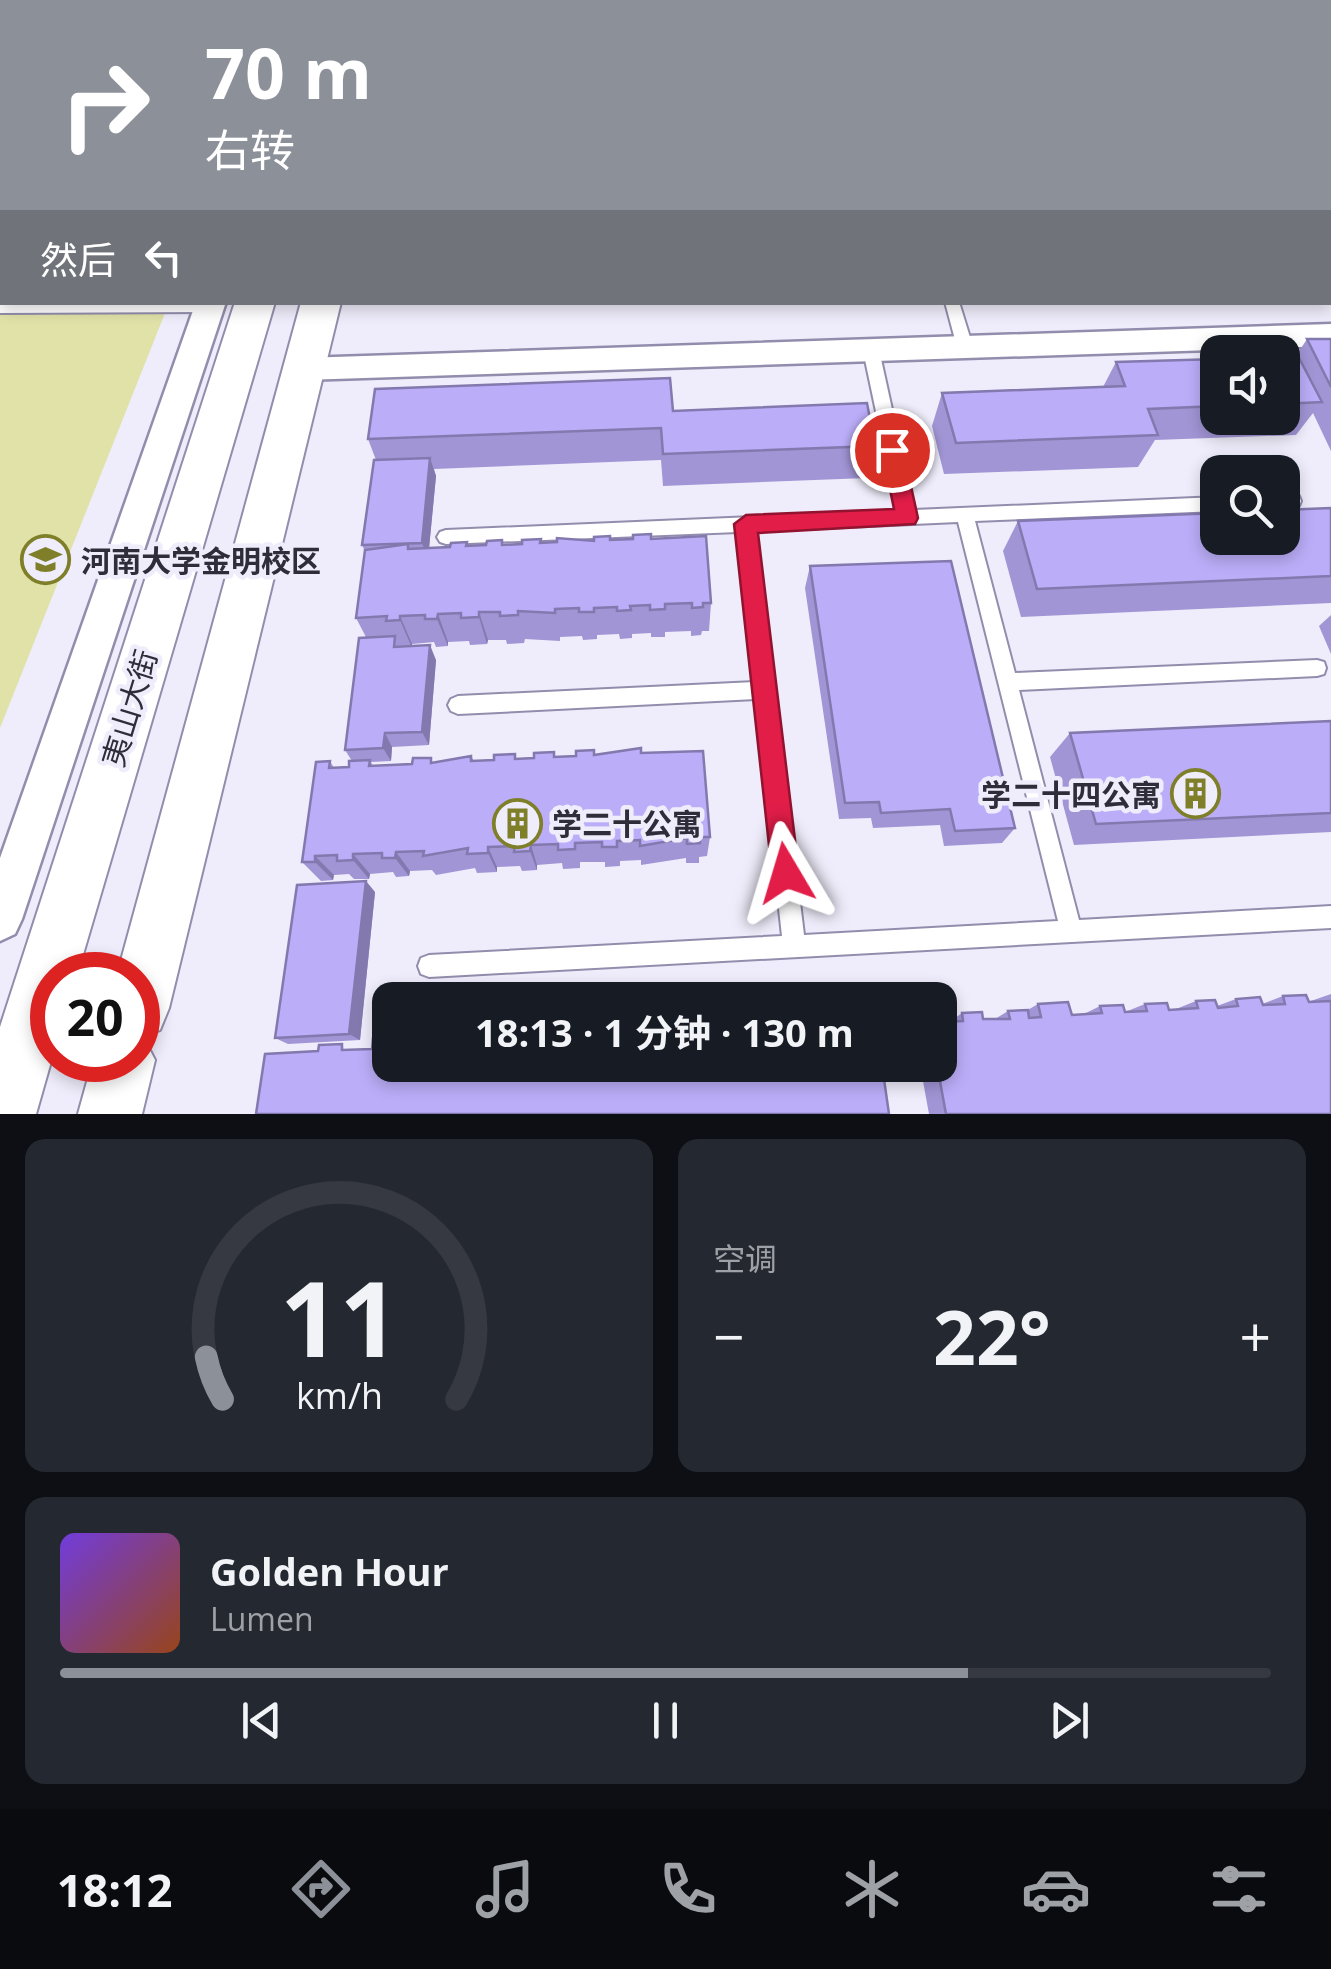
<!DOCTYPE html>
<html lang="zh">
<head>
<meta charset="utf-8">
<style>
	body { margin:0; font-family:"Open Sans","Noto Sans SC",sans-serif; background:#242831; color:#f1f3f6; height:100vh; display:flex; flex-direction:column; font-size:38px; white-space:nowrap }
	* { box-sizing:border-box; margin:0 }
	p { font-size:32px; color:#9ea1a6 }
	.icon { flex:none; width:55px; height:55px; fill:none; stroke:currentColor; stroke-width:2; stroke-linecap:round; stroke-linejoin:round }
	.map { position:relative; height:1114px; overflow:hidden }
	.sheet { display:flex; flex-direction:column; gap:25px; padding:25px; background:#0d0f14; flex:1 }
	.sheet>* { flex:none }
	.banner { position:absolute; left:0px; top:0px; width:1332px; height:305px; box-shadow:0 5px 15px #0003; background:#8c9099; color:#fff; overflow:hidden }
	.buttons { position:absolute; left:1200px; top:335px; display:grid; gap:20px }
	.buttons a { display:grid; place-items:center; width:100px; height:100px; border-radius:20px; background:#171b24; box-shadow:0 5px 15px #0003; font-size:50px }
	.speed { position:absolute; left:30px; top:952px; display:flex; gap:20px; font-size:50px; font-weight:700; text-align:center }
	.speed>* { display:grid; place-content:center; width:130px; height:130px; border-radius:50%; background:#171b24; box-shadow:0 5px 15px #0003; line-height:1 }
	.speed .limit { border:15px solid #d22; background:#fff; color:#111 }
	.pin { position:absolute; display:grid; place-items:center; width:85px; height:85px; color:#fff; margin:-42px; border:5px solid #fff; border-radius:50%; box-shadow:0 2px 10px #0007 }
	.me { position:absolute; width:110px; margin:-55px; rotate:353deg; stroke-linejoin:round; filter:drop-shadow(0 0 8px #0008) }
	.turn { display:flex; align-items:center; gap:35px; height:210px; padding:0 40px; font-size:45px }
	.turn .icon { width:130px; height:130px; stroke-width:2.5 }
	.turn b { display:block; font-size:70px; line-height:85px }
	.then { display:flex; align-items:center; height:95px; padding:0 40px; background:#0003; gap:20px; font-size:38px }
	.big { font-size:75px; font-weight:700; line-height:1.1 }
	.sheet .tile { flex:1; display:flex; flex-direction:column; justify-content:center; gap:15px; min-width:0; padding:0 35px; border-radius:20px; background:#242831 }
	.sheet .dial { align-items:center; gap:0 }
	.dial svg { height:260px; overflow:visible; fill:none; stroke:#363941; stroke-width:7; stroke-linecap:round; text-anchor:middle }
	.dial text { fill:#f1f3f6; stroke:none }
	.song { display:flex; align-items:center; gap:30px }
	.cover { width:120px; height:120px; border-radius:15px; background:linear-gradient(135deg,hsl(260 70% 55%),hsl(20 70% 35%)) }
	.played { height:10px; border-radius:5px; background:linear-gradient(90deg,#8c9099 75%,#363941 75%) }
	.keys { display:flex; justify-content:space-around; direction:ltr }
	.heat { display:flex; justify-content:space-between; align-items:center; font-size:55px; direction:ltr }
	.sheet .tiles { flex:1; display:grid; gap:25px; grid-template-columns:1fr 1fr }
	.tile:last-child { grid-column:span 2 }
	.trip { position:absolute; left:372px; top:982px; width:585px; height:100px; border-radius:20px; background:#171b24; box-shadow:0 5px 15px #0003; font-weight:700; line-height:100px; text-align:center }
	.tabs { display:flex; height:160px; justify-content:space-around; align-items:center; background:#090b0e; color:#9ea1a6 }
	.tabs .icon { width:70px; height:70px }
	.tabs .on { color:#8c9099 }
	.tabs b { font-size:45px; color:#f1f3f6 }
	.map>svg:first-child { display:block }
</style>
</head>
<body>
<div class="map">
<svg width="1331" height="1114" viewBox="0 0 1331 1114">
	<rect width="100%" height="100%" fill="#efedfb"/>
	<polygon fill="#e0e2a8" points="169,303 0,728 0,304"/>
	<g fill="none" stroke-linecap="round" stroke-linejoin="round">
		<defs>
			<g id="lane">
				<polygon points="880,0 881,2 860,1 861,0"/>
				<rect x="1330" y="52" width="1" height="8"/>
				<rect x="1330" y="89" width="1" height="8"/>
				<rect x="1330" y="170" width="1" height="8"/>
				<polygon points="945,302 959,302 973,347 970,351 960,351 957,347"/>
				<polygon points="0,303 212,302 217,307 210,312 0,313"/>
				<path d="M871,344L879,350L914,510L1218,497V511L975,521L1015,673L1317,660L1324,662L1326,668L1324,674L1317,676L1019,690L1079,920L1331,906V928L429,977L421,974L418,966L421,958L429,955L782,936L756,699L458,714L451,711L448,705L451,699L458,696L755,682L738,532L446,544L440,542L437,537L440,532L446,530L897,511L863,350ZM958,522L1058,921L804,935L755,531Z"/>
				<polygon points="1293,494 1299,496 1301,501 1299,506 1282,509 1282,495"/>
			</g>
			<g id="street">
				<rect x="303" y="0" width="22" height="2"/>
				<polygon points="196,302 226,302 22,919 15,934 0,941 0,858"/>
				<polygon points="1331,324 1331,346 303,380 292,377 288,369 292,361 303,358"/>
			</g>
			<g id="secondary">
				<polygon points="235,302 275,302 77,975 52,975 52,1058 36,1114 0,1114 0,1027"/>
				<polygon points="301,302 341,302 169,1008 160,1030 143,1037 155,1060 142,1114 78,1114 93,1060 138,1060 138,975 117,975"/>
			</g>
		</defs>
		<use href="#lane" stroke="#928dac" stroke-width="4"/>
		<use href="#street" stroke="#928dac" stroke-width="5"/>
		<use href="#secondary" stroke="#928dac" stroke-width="4"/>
		<use href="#lane" fill="#fff" fill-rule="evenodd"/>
		<use href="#street" fill="#fff" fill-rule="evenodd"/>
		<use href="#secondary" fill="#fff" fill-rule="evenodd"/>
	</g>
	<g fill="#a195d5">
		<polygon points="1307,339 1331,339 1331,451 1313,413 1296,435 1155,440 1138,467 944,474 932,426 942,393 1103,387 1116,362 1218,359 1218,418 1282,418 1282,356 1296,356"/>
		<polygon points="673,411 875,446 867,478 663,486 661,460 434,469 436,476 429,548 450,547 467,542 468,546 651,539 711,603 709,631 702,631 701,635 691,636 691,631 665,632 665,637 651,637 651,633 632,634 632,638 620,639 619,634 597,635 597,639 583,640 582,636 560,637 560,641 525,639 524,643 507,644 506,640 488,640 487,644 470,645 469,641 448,642 448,646 436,647 434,642 412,644 412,646 436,660 429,745 392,747 391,761 371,762 373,766 433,762 471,756 474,761 534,758 554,752 555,757 641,753 710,837 707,856 699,857 699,863 686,863 686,858 641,865 641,860 620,861 620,866 605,867 605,862 580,862 580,868 563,869 562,863 537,865 537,870 522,871 520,866 497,867 497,872 477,873 475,868 436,875 432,870 410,871 409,876 396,877 393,872 370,874 369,879 354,879 349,874 334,875 333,880 321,881 302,862 330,761 334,768 349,767 352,761 345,750 366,637 356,618 365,551 362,545 376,460 368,439"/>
		<polygon points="1331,508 1331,603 1021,617 1003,551 1018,521"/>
		<polygon points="810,566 1015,828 1002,843 944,846 940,825 873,828 871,818 839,819 805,588"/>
		<polygon points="1331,615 1331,654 1319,626"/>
		<polygon points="1331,721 1331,832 1074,845 1050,757 1070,733"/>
		<polygon points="375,892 360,1040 288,1044 275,1038"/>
		<polygon points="1331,994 1331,1114 929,1114 920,1065 940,1065 951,1021 962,1013 983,1019 995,1019 1008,1011 1026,1011 1038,1004 1072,1015 1084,1014 1100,1006 1125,1012 1145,1004 1169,1010 1176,1009 1196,1001 1217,1006 1236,999 1262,1004 1283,996 1308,1002"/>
	</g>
	<g fill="#8379ae">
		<polygon points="430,458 436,476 428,559 422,543"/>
		<polygon points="479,612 488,640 487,644 479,617"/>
		<polygon points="438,614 448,642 448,646 437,619"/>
		<polygon points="400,616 412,644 412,648 400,620"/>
		<polygon points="430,645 436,660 429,745 422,732"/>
		<polygon points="385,733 392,747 391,761 383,748"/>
		<polygon points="531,845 537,865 537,870 530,851"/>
		<polygon points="488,847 497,867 497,872 488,853"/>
		<polygon points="396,852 410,871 409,876 395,858"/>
		<polygon points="353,854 370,874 369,879 353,860"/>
		<polygon points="315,856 334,875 333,880 315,862"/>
		<polygon points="366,881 375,892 360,1040 349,1034"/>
	</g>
	<g fill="#bbadf8" stroke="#8379ae" stroke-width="2.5">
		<polygon points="1330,211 1331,211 1330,266"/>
		<polygon points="1307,339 1331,339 1331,387"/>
		<polygon points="1282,356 1298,356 1322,402 1282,404"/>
		<polygon points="1218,359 1218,406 1148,409 1158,435 956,443 942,393 1125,386 1116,362"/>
		<polygon points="670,378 673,411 867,403 875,446 663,454 661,428 368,439 375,389"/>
		<polygon points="430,458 422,543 362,545 374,460"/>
		<polygon points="1331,508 1331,576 1037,589 1018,521 1218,513 1218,538 1282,538 1282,510"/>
		<polygon points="651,534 651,539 706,536 711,603 703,603 703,607 692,608 692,603 665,604 665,609 650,610 650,605 630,606 631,610 617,611 617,607 594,608 594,612 579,612 579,608 555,609 555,613 518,611 518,615 500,616 500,612 479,612 479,617 461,618 461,613 438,614 437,619 425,619 425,615 400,616 400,620 386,621 387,616 356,618 365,550 408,544 408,549 450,547 451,543 467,542 466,546 486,545 487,541 502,540 502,545 522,544 522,540 541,539 540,543 557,542 557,538 594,541 594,537 610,536 610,540 633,539 633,535"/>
		<polygon points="951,561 1015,828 955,831 950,809 881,813 879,802 845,803 810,566"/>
		<polygon points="395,636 394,647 430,645 422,732 385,733 383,748 345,750 359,638"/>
		<polygon points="1331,721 1331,813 1096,824 1070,733"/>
		<polygon points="641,748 641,753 703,751 710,837 700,837 700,843 687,844 687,838 640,846 640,840 617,841 617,847 602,847 602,842 575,843 575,849 558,850 558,844 531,845 530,851 514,852 515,846 488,847 488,853 467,854 468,848 423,856 424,851 396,852 395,858 382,858 382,853 353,854 353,860 337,861 337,855 315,856 315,862 302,862 316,762 330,761 329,768 349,767 349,761 370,760 369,766 412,764 413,758 431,758 431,763 471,756 471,761 494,760 494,755 515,754 515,759 534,758 534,753 554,752 554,757 576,756 576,751 594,750 594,755"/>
		<polygon points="366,881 349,1034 275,1038 297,885"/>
		<polygon points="1306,995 1309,1002 1331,1001 1331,1114 946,1114 937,1065 940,1065 940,1022 963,1021 962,1013 982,1012 983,1019 1010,1019 1008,1011 1028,1010 1029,1018 1041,1017 1038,1004 1068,1002 1072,1015 1102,1013 1100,1006 1123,1005 1125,1012 1147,1011 1145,1004 1167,1003 1169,1010 1198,1008 1196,1001 1215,1000 1218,1008 1238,1006 1236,999 1260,997 1263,1005 1285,1004 1283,996"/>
		<polygon points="390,1037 390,1065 882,1065 889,1114 256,1114 265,1054 318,1051 319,1045 342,1044 342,1050 372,1049 373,1038"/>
	</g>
	<polygon fill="#e11d48" stroke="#92132f" stroke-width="2.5" points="892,442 903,450 918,518 915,524 758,533 799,873 795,883 786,887 776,883 772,873 734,524 746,515 894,509 882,450"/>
	<defs>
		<symbol id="university-ring" viewBox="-11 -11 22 22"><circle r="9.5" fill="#efedfb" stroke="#7e7f28" stroke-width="1.5"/><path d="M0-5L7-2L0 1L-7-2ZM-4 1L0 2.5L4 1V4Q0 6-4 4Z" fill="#7e7f28"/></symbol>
		<symbol id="building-ring" viewBox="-11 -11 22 22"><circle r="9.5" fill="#efedfb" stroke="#7e7f28" stroke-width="1.5"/><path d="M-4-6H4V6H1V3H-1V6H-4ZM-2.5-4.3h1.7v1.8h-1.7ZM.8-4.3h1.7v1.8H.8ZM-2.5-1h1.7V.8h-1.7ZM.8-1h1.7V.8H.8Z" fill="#7e7f28"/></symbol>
	</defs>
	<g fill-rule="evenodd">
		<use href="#university-ring" x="18" y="532" width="55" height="55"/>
		<use href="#building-ring" x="1168" y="766" width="55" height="55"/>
		<use href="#building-ring" x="490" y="796" width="55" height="55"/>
	</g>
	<g text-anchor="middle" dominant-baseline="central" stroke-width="9" stroke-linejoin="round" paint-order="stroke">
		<g font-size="30" font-weight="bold" fill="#2f2d39" stroke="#efedfb" text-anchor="start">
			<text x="81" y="560">河南大学金明校区</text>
			<text x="1161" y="794" text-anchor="end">学二十四公寓</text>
			<text x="552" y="823">学二十公寓</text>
		</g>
		<g font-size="30" fill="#2f2d39" stroke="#efedfb">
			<text transform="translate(129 708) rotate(-73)">夷山大街</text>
		</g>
	</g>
</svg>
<div class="buttons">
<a><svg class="icon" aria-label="sound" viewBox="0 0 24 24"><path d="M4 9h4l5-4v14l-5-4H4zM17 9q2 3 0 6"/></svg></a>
<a><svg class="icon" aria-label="search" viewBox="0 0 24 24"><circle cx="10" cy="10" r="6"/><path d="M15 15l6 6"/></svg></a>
</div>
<div class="speed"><div class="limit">20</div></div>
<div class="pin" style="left:892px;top:450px;background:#d93025"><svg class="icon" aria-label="arrive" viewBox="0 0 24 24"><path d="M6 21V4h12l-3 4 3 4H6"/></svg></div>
<svg class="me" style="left:786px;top:873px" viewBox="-20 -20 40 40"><path d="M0-17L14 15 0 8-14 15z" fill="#e11d48" stroke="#fff" stroke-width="4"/></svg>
<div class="trip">18:13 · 1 分钟 · 130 m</div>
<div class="banner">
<div class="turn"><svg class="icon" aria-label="right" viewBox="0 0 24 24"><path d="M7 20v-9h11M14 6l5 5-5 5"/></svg><div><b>70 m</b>右转</div></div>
<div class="then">然后<svg class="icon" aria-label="left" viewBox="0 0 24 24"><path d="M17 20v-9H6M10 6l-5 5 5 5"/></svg></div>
</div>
</div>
<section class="sheet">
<div class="tiles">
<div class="tile dial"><svg viewBox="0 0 100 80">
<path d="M14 69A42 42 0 1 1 86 69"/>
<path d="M14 69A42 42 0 0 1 9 56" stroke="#8c9099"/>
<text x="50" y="56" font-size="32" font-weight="700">11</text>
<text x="50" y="72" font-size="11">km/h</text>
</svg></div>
<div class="tile"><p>空调</p>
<div class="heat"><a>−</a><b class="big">22°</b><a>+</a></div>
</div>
<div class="tile">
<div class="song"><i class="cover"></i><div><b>Golden Hour</b><p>Lumen</p></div></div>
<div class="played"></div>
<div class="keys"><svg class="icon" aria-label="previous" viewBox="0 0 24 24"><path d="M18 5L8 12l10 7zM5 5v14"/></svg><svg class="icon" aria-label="pause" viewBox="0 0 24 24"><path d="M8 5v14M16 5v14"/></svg><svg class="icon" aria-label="next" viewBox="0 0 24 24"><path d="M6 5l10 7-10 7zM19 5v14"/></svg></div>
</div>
</div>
</section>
<nav class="tabs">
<b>18:12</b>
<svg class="icon on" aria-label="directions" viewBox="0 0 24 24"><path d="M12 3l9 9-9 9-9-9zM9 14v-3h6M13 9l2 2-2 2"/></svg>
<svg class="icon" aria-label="music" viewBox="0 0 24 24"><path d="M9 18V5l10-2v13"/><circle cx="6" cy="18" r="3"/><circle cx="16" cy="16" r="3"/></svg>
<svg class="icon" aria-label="phone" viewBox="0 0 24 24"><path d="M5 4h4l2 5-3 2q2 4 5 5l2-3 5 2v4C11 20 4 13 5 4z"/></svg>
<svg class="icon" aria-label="climate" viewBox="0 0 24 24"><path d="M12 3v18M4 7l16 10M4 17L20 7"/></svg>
<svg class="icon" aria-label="car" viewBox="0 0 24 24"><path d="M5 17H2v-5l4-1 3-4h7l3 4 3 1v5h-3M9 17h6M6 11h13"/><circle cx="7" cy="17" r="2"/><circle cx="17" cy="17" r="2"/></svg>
<svg class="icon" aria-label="filters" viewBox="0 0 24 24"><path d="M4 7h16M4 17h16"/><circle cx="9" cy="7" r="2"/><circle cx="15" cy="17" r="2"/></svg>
</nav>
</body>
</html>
